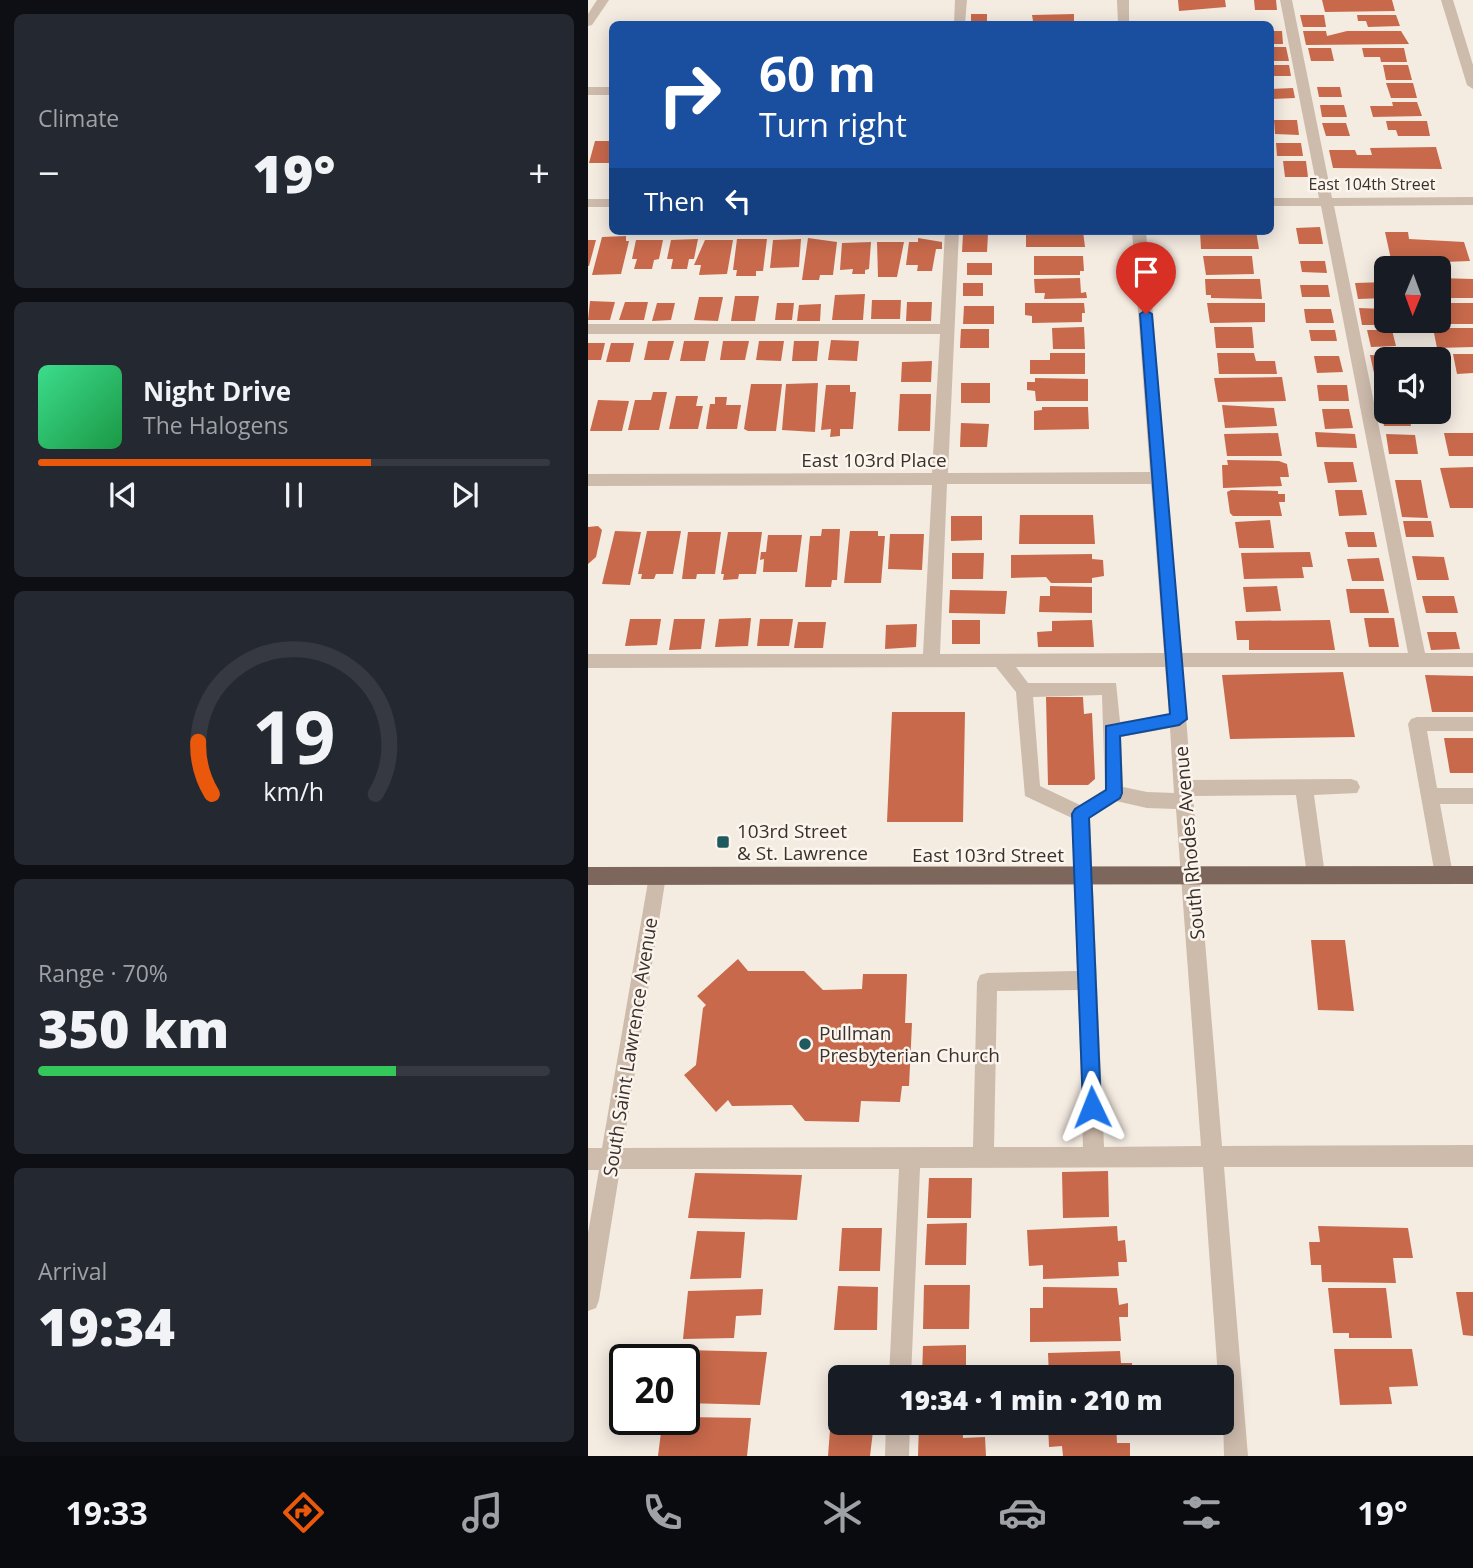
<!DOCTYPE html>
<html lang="en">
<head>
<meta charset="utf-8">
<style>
	body { margin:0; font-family:"Open Sans",sans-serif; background:#242831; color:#f1f3f6; height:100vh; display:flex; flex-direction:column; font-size:26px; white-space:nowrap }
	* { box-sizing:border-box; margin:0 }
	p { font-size:23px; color:#9ea1a6 }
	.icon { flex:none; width:38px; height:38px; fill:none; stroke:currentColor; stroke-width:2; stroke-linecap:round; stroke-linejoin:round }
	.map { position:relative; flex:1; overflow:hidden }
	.sheet { display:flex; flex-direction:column; gap:14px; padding:14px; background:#0d0f14; width:588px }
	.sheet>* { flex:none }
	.hud { position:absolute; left:21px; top:21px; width:665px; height:214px; border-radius:10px; box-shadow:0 4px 18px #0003; background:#1a4fa0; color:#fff; overflow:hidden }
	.needle { width:46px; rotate:181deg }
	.buttons { position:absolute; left:786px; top:256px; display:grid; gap:14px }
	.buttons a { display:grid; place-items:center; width:77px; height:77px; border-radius:10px; background:#171b24; box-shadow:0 4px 18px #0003; font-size:35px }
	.speed { position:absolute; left:21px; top:1344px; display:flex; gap:14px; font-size:35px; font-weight:700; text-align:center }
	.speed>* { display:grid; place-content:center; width:91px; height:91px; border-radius:50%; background:#171b24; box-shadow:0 4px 18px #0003; line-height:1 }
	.speed .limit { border:4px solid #111; border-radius:10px; background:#fff; color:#111 }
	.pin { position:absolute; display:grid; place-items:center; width:60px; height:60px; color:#fff; margin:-72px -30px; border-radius:50% 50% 50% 0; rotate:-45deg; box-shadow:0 0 7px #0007 }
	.pin .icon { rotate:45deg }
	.me { position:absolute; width:77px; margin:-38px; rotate:358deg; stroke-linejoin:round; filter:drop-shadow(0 0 5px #0008) }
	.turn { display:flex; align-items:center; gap:24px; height:147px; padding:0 35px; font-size:32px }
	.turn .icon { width:91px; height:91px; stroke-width:2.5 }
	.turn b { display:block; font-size:49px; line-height:60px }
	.then { display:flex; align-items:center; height:66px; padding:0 35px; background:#0003; gap:14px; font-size:26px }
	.big { font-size:52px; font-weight:800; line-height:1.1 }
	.sheet .widget { flex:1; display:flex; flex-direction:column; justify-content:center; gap:10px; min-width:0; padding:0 24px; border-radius:10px; background:#242831 }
	.sheet .dial { align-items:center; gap:0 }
	.dial svg { height:182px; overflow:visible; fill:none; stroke:#363941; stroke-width:7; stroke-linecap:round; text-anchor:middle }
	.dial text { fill:#f1f3f6; stroke:none }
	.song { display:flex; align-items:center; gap:21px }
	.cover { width:84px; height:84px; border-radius:10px; background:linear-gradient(135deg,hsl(150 70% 55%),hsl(140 70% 35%)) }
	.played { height:7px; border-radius:4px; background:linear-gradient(90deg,#ea580c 65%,#363941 65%) }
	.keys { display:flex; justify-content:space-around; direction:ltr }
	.heat { display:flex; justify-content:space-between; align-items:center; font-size:38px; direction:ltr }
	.charge { height:10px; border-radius:5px; background:linear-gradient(90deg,#34c759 70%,#363941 0) }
	.trip { position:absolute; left:240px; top:1365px; width:406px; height:70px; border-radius:10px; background:#171b24; box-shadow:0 4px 18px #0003; font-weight:800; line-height:70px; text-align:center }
	.dock { display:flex; height:112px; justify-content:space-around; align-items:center; background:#090b0e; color:#9ea1a6 }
	.dock .icon { width:49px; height:49px }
	.dock .on { color:#ea580c }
	.dock b { font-size:32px; color:#f1f3f6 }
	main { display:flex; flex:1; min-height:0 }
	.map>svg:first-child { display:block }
</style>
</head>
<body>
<main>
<section class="sheet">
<div class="widget"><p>Climate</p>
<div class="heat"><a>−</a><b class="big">19°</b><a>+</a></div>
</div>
<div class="widget">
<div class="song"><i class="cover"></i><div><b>Night Drive</b><p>The Halogens</p></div></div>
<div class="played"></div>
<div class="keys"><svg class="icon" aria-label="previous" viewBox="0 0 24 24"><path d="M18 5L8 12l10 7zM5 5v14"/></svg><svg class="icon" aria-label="pause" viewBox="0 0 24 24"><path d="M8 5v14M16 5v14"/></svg><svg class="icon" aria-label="next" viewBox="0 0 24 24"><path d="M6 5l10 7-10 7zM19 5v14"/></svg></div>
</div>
<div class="widget dial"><svg viewBox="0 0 100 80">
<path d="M14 69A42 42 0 1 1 86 69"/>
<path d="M14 69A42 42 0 0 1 8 46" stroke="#ea580c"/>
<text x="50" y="56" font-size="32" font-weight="700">19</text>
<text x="50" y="72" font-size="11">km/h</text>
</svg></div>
<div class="widget"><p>Range · 70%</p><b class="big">350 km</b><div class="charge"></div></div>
<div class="widget"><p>Arrival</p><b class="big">19:34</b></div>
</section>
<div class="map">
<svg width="885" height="1456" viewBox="0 0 885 1456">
	<rect width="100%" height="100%" fill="#f4ebe1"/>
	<g fill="#c8694b">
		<polygon points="590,0 637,0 638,7 591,11"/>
		<polygon points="666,0 688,0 689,10 667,10"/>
		<polygon points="734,0 804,0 807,11 737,12"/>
		<rect x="383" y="14" width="16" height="10"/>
		<polygon points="486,14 486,24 438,24 438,21 445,21 444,15"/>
		<polygon points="712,15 736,15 738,27 715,27"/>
		<polygon points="769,15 808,15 812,26 780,27 778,21 770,21"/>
		<polygon points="682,31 694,31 695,44 682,44"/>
		<polygon points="715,31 738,31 739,36 759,31 813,31 821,44 718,45"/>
		<polygon points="682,47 698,47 701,61 682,61"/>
		<polygon points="720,48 743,48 746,61 723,61"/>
		<polygon points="774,48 816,48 819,62 793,62 792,57 776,57"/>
		<polygon points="682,65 701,65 703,76 682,76"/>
		<polygon points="795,65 820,65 824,80 798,80"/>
		<polygon points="798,83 825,83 829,98 803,98"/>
		<polygon points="729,87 752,87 754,97 731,97"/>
		<polygon points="705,88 707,98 684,99 682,89"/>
		<polygon points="804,102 829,102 834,116 785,117 782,106 805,106"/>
		<polygon points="732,105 756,105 759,117 734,117"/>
		<polygon points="686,120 709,120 711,135 687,134"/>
		<polygon points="798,121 839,121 842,136 810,136 808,130 800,130"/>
		<polygon points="734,123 758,123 762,136 738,136"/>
		<polygon points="7,141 24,141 24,163 1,163"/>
		<polygon points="688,143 713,143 715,156 689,156"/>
		<polygon points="848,147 854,169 745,168 741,150 767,150 769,155 784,155 782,148"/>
		<polygon points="695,161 718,161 720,177 697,177"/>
		<polygon points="732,227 735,244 711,244 708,228"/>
		<polygon points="438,231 495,231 497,247 438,247"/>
		<polygon points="612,231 668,231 671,249 613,249"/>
		<polygon points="797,232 820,232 821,239 876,242 882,261 804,264"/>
		<polygon points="375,234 400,234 399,252 374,252"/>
		<polygon points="38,236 38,241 41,241 33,274 4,275 14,237"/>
		<polygon points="220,238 249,242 245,275 232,275 231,280 214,280"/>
		<polygon points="330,238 354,242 354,249 348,249 344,271 329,271 330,265 318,265 321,242 330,242"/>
		<polygon points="110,239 106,259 101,259 99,269 83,269 85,259 79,259 83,240"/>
		<polygon points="149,239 179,239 175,271 168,271 168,276 148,276 149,270 145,270"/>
		<polygon points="213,239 211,267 182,268 185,240"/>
		<polygon points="0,240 8,240 1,266 0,266"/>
		<polygon points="48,240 75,240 71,259 66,260 64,269 46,269 49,259 44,259"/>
		<polygon points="117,240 145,240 139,274 111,275 113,265 106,265"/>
		<polygon points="283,242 281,269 277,270 277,274 264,274 265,269 252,270 254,243"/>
		<polygon points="289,242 316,242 309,277 290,277"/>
		<polygon points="446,256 495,256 496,271 492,271 492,275 446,275"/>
		<polygon points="615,256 664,256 666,274 618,275"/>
		<polygon points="712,261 737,261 739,273 714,272"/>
		<rect x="379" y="263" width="25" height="12"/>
		<polygon points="492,278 493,293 498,292 499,298 456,299 457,293 447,293 446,279"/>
		<polygon points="850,278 885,279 885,298 850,298"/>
		<polygon points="617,279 672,279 674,299 623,298 623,295 618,295"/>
		<polygon points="798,282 798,298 770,299 767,283"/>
		<rect x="375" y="283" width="20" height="13"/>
		<polygon points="712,285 740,285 742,297 714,297"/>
		<polygon points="277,294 275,320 244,320 247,295"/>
		<polygon points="147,296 171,296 167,321 143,321"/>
		<polygon points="111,297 135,297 130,321 106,320"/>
		<polygon points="284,300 313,300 312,319 283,319"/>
		<polygon points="2,301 27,302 22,320 0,320"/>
		<polygon points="37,302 60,302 56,320 31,320"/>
		<polygon points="319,302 344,302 343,321 318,321"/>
		<polygon points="69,303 87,303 83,320 64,321"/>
		<polygon points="189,303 206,303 204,320 187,320"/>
		<polygon points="437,303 496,303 497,313 494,313 494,322 444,323 444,316 437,315"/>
		<polygon points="619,303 677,303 677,322 622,323"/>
		<polygon points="850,303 885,303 885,324 861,324 850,320"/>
		<polygon points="233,304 232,321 209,321 211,305"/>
		<polygon points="376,306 406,306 406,324 375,324"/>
		<polygon points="771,308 797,309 800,325 774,325"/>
		<polygon points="716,309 743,309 746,323 718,323"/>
		<polygon points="496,327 497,349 465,349 464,328"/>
		<polygon points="626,327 664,327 666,348 628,348"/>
		<polygon points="845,328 885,328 885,347 849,348"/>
		<polygon points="373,329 401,329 401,348 372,348"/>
		<polygon points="721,330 747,330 749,341 723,341"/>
		<polygon points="779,330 804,330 808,346 783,347"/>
		<polygon points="243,340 271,341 269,361 240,360"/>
		<polygon points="60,341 86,341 81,360 56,360"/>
		<polygon points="96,341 121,341 117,361 92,361"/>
		<polygon points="135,341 161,341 157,360 132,360"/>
		<polygon points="171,341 196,341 193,361 168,360"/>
		<polygon points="206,341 231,341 229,361 204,361"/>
		<polygon points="0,343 17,343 13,360 0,360"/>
		<polygon points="23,343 46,343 42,362 18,362"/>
		<polygon points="462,353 497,353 497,374 442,374 442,360 462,360"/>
		<polygon points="629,353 666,353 668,361 687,361 689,374 631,374"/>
		<polygon points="865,354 885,354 885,373 869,374"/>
		<polygon points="782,355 819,356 820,359 798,359 798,374 786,373"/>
		<polygon points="726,356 751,356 755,372 729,373"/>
		<polygon points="344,361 343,382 313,382 314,362"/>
		<polygon points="694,377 698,401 630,402 626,378"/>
		<polygon points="447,378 500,379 500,401 448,401 447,391 439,390 439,382 447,382"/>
		<polygon points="230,383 227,432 194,430 198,384"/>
		<rect x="373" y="383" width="29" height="20"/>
		<polygon points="163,384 194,384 188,431 160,431 156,429"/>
		<polygon points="238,385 262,385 262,392 268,392 265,429 252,429 252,436 242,437 243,429 233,430"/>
		<polygon points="729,385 759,385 761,401 731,401"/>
		<polygon points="787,386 798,386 798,400 789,400"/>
		<polygon points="65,392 79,392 71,430 40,430 47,400 63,400"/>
		<polygon points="312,394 343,394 342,431 310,431"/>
		<polygon points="88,396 110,396 108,406 115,406 110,429 81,429"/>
		<polygon points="127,397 139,397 138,405 153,405 149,429 118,429 122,404 127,404"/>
		<polygon points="10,400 41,401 34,431 2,431"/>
		<polygon points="634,405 686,408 689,426 637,428"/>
		<polygon points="454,407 500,407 501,429 446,430 446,411 454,410"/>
		<polygon points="793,408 820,411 823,426 796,426"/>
		<polygon points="734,409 761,409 765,428 737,429"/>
		<polygon points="373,423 401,424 399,447 372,447"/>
		<polygon points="727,432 767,434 769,448 729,447"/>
		<polygon points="690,433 694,456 639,456 636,434"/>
		<polygon points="856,433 885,433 885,456 861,456"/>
		<polygon points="798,434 827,435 830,454 801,454"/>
		<polygon points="639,460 691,461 699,464 701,477 692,477 694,486 635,488 634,465 640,465"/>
		<polygon points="736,462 765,462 769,482 740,483"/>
		<polygon points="885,467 885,508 862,508 852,468"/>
		<polygon points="807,480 833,480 840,518 814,517"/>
		<polygon points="643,490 690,491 690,494 697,494 697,502 691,502 694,516 645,516 642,513 639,492"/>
		<polygon points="747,490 774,490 779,515 751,516"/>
		<polygon points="432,515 505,515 507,544 431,544"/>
		<polygon points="363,516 394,516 394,540 363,541"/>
		<polygon points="682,520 686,548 651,548 647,522"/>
		<polygon points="815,521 843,521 846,537 818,537"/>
		<polygon points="10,526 14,530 8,557 0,564 0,527"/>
		<polygon points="234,529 252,529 249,580 244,580 243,587 217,587 222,536 233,536"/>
		<polygon points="27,531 53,532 42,585 14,584"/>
		<polygon points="59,531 93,531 85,574 68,574 66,579 53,579 54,574 50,574"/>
		<polygon points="262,531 290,531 290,536 297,536 293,583 256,583"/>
		<polygon points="100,532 133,532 127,574 109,574 108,579 94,579"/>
		<polygon points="140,532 174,532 168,574 151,574 150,579 135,580 136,574 133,574"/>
		<polygon points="757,532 786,532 789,547 760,547"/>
		<polygon points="302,534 336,534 334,570 300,569"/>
		<polygon points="180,535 214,535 209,572 175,572 176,559 172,560 173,552 178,552"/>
		<polygon points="722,552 725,567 714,567 716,578 656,579 653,553"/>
		<polygon points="364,553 396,553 395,579 364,579"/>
		<polygon points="504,554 504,559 515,560 516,576 504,578 504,583 463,583 458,577 423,578 423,555"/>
		<polygon points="824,556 856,557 861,580 829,580"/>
		<polygon points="791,558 796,581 764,581 759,559"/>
		<polygon points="462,586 504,587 504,613 451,612 452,596 462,596"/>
		<polygon points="689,586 693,611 658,612 655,587"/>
		<polygon points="758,589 796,589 801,613 762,613"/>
		<polygon points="362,590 419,591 417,614 361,613"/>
		<polygon points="834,596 866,596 870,613 838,613"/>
		<polygon points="163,618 160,646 127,647 131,619"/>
		<polygon points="776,618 806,618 811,647 781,647"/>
		<polygon points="42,619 73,619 69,645 37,646"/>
		<polygon points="86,619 117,619 113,649 81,650"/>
		<polygon points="172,619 205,619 201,646 169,646"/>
		<rect x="364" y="620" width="28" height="24"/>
		<polygon points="504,620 506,647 450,647 449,632 464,631 464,621"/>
		<polygon points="742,620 747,650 661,650 661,640 649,640 647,621"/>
		<polygon points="210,622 238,622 235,648 206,648"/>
		<polygon points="329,624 328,647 297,649 298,625"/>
		<polygon points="839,632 868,632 872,649 843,650"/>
		<polygon points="755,672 767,737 642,739 634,675"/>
		<polygon points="837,675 885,676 885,712 844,712"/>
		<polygon points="458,697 495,697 496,714 504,713 507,779 500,785 460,785"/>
		<polygon points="304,712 377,712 375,822 299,822"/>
		<polygon points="856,738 885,738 885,773 862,773"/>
		<polygon points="723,940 757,940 766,1011 730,1010"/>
		<polygon points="150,959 160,971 216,971 235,990 274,989 275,974 319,974 317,1023 324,1023 321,1086 314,1086 312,1102 273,1101 271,1122 217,1121 204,1105 144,1106 140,1100 128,1112 96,1075 108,1065 115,1008 118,1005 109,996"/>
		<polygon points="520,1171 521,1217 475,1218 474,1172"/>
		<polygon points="107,1173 214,1175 209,1220 100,1218"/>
		<polygon points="341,1178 384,1178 383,1218 339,1218"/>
		<polygon points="379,1223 378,1265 337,1265 339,1224"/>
		<polygon points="529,1226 530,1241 537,1240 539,1262 530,1262 531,1276 455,1279 455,1265 441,1266 439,1230"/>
		<polygon points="730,1226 820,1228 825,1258 805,1258 808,1283 734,1282 733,1265 723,1265 721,1242 732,1242"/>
		<polygon points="254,1228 294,1228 292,1271 251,1271"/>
		<polygon points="109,1231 157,1232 153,1278 102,1279"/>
		<polygon points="336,1285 382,1285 381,1329 335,1329"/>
		<polygon points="250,1286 290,1287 289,1330 246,1330"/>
		<polygon points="455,1287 529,1288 531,1305 540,1303 540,1317 531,1317 533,1341 442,1342 442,1308 455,1308"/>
		<polygon points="740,1288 798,1288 804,1338 761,1338 761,1333 745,1333"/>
		<polygon points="175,1289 173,1315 148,1316 146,1338 95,1339 100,1291"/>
		<polygon points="868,1292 885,1292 885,1336 875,1335"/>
		<polygon points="378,1345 378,1377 334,1377 335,1346"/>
		<polygon points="746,1349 824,1349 830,1386 801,1387 804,1404 752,1405"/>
		<polygon points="97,1350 179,1352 172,1405 96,1403"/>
		<polygon points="532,1351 533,1363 544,1363 545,1377 461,1377 460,1353"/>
		<polygon points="244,1373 285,1373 285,1377 252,1377 252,1405 242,1405"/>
		<polygon points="96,1417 163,1418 159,1456 70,1456 73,1432 83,1433 85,1419"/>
		<polygon points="331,1423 375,1423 375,1438 397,1437 398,1456 330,1456"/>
		<polygon points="460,1423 528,1423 529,1443 542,1443 542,1456 475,1456 474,1446 461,1447"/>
		<polygon points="242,1430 285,1431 282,1456 240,1456"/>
	</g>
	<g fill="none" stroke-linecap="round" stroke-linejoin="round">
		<g fill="#cdbbac" fill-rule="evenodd">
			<polygon points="9,0 21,0 4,25 0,26 0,14"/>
			<polygon points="367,0 379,0 377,24 366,24"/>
			<polygon points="529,0 541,0 541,24 530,24"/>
			<path d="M692,0H704L744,198L885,197V205L746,206L837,653H885V667H594L603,780L763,779L769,781L772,787L769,793L726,795L737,875L735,881L728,884L721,881L719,875L708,795L605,796L634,1146L885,1145V1167H636L660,1456H636L634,1377H630L615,1167L332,1168L323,1377H301L311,1169H32L11,1300L8,1308L0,1311V1233L11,1170H0V1148H14L62,870L69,867L76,870L78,876L35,1148L385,1147L389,982L392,975L399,973L489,971L484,818L437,796L428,692L408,667L0,668V654H335L344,485L0,486V474L344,473L352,334H0V324H352L357,231H371L360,473L562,472L544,231H558L593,653H820L733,206H682V198H731ZM359,484H563L576,653L352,654ZM428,667H577L581,714L532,722L528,683H440ZM514,695L517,789L492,805L452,786L445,697ZM582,728L586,793L559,792L535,787L533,737ZM528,801L559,808L588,809L613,1146L516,1147L502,818ZM490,990L495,1147H406L409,991Z"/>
			<polygon points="853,0 865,0 885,65 885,89 879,85"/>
			<rect x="0" y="87" width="24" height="8"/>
			<rect x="0" y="199" width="24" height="8"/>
			<polygon points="829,717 885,717 885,731 839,731 849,788 885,788 885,804 852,804 865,875 863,881 856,884 849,881 847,875 820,724 823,719"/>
			<polygon points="298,1423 322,1423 321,1456 297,1456"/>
		</g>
		<polygon fill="#7d675c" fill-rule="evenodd" points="885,866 885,884 0,885 0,867"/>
	</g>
	<polygon fill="#1a73e8" stroke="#114b97" stroke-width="2" points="558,310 564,314 599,719 591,725 532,736 534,793 532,798 501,818 513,1107 511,1113 504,1116 497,1113 495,1107 484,814 487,809 518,790 518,726 582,714 552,314"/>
	<g fill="#1f5a5e" stroke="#fbf5ee" stroke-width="2.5">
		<rect x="128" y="835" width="14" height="14" rx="3.5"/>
		<circle cx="217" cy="1044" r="7"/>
	</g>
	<g text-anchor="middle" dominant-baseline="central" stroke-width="5" stroke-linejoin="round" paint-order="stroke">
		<g font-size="16" fill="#3b302b" stroke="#fbf5ee">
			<text x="784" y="184">East 104th Street</text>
		</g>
		<g font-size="19" fill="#3b302b" stroke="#fbf5ee">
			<text x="286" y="460">East 103rd Place</text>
			<text transform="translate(601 843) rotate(-95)">South Rhodes Avenue</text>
			<text x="400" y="855">East 103rd Street</text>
			<text transform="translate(42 1047) rotate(-81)">South Saint Lawrence Avenue</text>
		</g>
		<g font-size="19" fill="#3b302b" stroke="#fbf5ee" text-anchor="start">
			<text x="149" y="831">103rd Street<tspan x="149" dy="22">&amp; St. Lawrence</tspan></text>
			<text x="231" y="1033">Pullman<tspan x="231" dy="22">Presbyterian Church</tspan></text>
		</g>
	</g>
</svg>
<div class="buttons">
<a><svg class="needle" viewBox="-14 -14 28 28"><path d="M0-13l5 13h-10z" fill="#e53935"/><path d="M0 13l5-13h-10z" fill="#9ea1a6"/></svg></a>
<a><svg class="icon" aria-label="sound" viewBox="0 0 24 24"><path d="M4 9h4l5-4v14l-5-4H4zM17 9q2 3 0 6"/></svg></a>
</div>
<div class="speed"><div class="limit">20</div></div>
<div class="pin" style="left:558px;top:314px;background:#d93025"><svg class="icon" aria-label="arrive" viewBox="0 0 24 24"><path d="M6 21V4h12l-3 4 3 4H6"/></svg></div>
<svg class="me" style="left:504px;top:1107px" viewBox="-20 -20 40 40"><path d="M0-17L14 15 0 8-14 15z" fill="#1a73e8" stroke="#fff" stroke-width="4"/></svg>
<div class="trip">19:34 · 1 min · 210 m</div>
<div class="hud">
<div class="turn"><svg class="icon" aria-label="right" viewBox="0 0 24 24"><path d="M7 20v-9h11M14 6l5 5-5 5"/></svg><div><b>60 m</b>Turn right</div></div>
<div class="then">Then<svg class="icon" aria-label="left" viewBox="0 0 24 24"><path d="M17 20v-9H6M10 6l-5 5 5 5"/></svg></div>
</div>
</div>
</main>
<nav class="dock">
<b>19:33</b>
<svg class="icon on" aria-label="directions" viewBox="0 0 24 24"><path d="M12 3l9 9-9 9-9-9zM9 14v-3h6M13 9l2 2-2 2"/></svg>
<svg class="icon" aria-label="music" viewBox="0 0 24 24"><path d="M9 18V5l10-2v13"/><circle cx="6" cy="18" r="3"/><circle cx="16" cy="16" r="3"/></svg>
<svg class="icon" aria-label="phone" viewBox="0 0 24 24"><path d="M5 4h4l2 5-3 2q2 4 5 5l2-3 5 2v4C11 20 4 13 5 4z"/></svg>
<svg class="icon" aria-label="climate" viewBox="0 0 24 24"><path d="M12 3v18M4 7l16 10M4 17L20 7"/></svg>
<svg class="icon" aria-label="car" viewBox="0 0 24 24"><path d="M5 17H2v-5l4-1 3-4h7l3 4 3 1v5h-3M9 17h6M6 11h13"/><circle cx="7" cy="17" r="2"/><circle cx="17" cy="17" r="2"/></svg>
<svg class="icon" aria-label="filters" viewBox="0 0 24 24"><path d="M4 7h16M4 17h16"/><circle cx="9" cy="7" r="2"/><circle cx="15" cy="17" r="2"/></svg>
<b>19°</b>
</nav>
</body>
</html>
